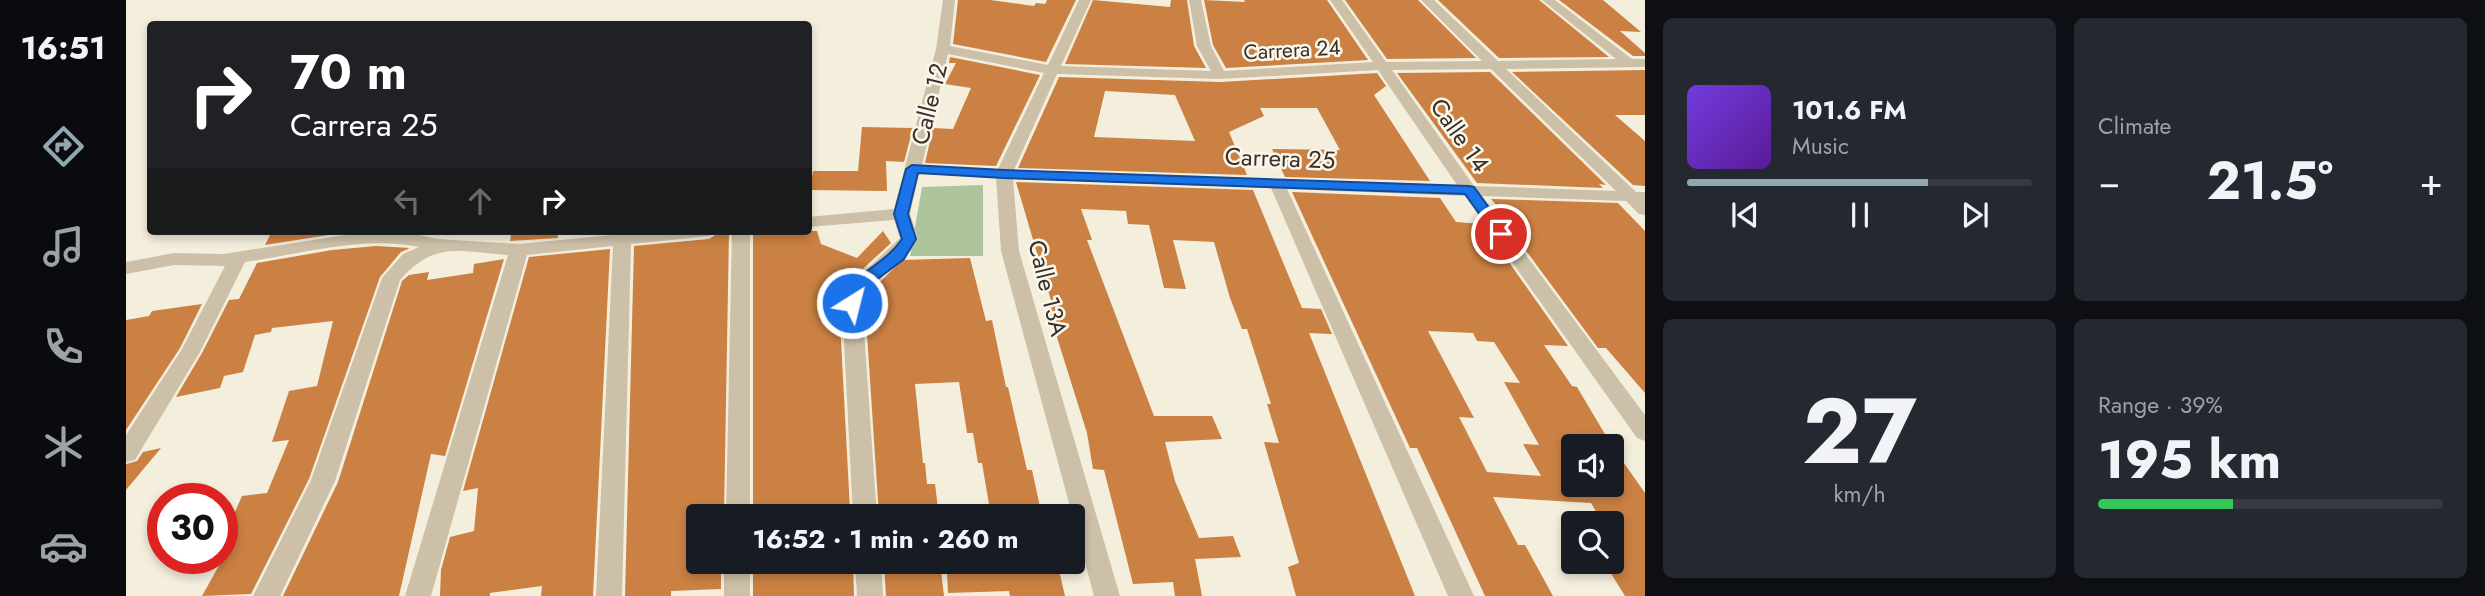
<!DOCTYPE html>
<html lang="en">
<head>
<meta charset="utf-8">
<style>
	body { margin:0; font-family:Jost,sans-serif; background:#242831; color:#f1f3f6; height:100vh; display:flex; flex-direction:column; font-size:26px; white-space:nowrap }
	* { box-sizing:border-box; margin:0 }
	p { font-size:23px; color:#9ea1a6 }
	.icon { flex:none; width:38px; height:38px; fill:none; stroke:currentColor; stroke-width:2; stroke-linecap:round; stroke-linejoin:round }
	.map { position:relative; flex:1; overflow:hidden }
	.sheet { display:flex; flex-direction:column; gap:18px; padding:18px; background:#0d0f14; width:840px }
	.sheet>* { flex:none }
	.hud { position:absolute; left:21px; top:21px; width:665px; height:214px; border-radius:7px; box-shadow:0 4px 10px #0003; background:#202124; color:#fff; overflow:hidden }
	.tools { position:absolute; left:1435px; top:434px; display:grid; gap:14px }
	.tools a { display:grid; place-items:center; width:63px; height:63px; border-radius:7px; background:#171b24; box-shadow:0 4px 10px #0003; font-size:35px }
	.speed { position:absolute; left:21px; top:483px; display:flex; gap:14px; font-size:35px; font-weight:700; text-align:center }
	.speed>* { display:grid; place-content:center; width:91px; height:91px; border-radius:50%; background:#171b24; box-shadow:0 4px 10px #0003; line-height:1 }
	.speed .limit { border:10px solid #d22; background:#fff; color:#111 }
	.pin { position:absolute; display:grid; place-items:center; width:60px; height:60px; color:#fff; margin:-30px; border:4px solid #fff; border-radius:50%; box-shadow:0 2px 7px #0007 }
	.me { position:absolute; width:77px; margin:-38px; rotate:36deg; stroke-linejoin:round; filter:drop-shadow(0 0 5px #0008) }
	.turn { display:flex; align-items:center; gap:24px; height:147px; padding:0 28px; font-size:32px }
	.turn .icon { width:91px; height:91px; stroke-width:2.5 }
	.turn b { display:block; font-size:49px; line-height:60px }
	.lanes { display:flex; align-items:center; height:66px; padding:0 28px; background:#0003; justify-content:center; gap:35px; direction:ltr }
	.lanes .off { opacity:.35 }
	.big { font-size:52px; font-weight:700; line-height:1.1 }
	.sheet .widget { flex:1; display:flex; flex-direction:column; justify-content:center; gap:10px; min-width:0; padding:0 24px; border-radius:10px; background:#242831 }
	.sheet .dial { align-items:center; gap:0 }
	.dial b { font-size:91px; line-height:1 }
	.song { display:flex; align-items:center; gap:21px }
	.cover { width:84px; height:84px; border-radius:10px; background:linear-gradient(135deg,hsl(260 70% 55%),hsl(270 70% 35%)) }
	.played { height:7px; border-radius:4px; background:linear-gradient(90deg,#91a7b1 70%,#363941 70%) }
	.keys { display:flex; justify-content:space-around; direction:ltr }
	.heat { display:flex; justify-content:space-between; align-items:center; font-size:38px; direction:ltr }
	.charge { height:10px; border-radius:5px; background:linear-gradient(90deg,#34c759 39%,#363941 0) }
	.sheet .tiles { flex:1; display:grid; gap:18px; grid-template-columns:repeat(2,1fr) }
	.trip { position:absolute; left:560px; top:504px; width:399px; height:70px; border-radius:7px; background:#171b24; box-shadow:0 4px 10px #0003; font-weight:700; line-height:70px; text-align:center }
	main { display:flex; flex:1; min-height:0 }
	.dock { display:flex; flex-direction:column; width:126px; justify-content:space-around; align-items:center; background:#090b0e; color:#9ea1a6 }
	.dock .icon { width:49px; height:49px }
	.dock .on { color:#91a7b1 }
	.dock b { font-size:32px; color:#f1f3f6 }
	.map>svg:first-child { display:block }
</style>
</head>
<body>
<main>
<nav class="dock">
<b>16:51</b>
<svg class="icon on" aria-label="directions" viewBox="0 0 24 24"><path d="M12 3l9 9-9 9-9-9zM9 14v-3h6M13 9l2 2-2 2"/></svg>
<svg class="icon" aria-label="music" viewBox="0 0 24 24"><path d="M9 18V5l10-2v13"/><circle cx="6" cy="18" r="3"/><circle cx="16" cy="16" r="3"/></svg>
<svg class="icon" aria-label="phone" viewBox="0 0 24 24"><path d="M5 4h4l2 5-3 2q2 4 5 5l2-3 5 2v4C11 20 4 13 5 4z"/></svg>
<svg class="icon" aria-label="climate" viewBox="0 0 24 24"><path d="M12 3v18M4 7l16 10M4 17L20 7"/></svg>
<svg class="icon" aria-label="car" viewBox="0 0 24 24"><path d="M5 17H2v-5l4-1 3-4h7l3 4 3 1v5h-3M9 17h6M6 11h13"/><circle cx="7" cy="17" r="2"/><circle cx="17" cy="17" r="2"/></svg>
</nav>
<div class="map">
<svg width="1519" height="596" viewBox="0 0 1519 596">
	<rect width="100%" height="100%" fill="#f4eedd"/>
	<polygon fill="#aec49c" points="857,185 857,256 784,256 796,187"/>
	<g fill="#cb8143" fill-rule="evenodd">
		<polygon points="832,0 864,0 908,6 910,3 919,4 921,0 950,0 920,62 827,44"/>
		<polygon points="967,0 1044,7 1045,0 1061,0 1068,46 1080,68 939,64"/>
		<polygon points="1078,0 1119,2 1118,0 1201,0 1242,60 1100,68 1087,45"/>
		<polygon points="1219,0 1292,0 1350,58 1261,59"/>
		<polygon points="1312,0 1413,0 1483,57 1373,58"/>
		<polygon points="1433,0 1477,0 1515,32 1494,31 1519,53 1519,56 1507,56"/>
		<polygon points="824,57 914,75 870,166 799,163 807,128 827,129 845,88 819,84 830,63 823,63"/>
		<polygon points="1519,70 1519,115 1489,115 1519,141 1519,186 1507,185 1386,72"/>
		<polygon points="1364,72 1480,185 1473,184 1477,188 1351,183 1271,73"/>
		<path d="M1251,73L1260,86L1248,95L1304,181L1159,177L1146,149L1214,150L1191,108H1134L1138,116L1103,132L1121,175L892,168L933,77L1094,82ZM979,91L1049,95L1069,141L968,137Z"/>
		<polygon points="736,127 787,128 778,162 760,161 761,191 684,190 687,171 732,171"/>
		<polygon points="890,182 1127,190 1176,308 1195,309 1206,334 1183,333 1289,596 1170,596 1162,567 1173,563 1138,442 1153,443 1141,404 1145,404 1121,329 1116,329 1104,298 1088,242 1047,240 1060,289 1038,288 1023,225 1002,224 1000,211 955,209 966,240 961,240 1028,416 1086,416 1096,439 1039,442 1049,481 1073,538 1107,536 1115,557 1069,559 1076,596 1049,596 1047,582 1007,584 978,470 967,469 961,433 929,331 921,304 926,304"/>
		<path d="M1166,192L1314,198L1330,222L1356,224L1442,346L1418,345L1446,386L1451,387L1486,446H1447V485H1486V446L1519,493V596H1499L1478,562H1486V516L1472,515L1465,503L1367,497L1392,545H1399L1427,596H1359L1291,448H1284ZM1302,331L1347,333L1351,341L1368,342L1394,383L1378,382L1413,445L1397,444L1415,476L1361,472L1333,417L1348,418Z"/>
		<polygon points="1365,199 1492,203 1519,231 1519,393 1480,348 1472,348 1381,225 1388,226"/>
		<polygon points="146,231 228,231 139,245"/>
		<polygon points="414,231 431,231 432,238 384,241 385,235"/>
		<polygon points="627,231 691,231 695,244 731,258 757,231 765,243 727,278 713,303 724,510 627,516"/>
		<polygon points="594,232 603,232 598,516 572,516 572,562 595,562 595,589 545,591 545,596 499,596 508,246 583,239"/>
		<polygon points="250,246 284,248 275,252 254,277 183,479 125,594 76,596 109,537 97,539 116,496 141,493 163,440 146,442 163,391 191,386 207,321 146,328 145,332 129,335 117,372 98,376 94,388 50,397 76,353 103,300 113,299 131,263 206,250"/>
		<polygon points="484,249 467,596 415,596 416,586 364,593 364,596 314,596 315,570 324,537 348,531 352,488 337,491 403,257"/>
		<polygon points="844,258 860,321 866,320 880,387 882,387 901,470 906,470 916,516 865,516 856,463 852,463 847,433 841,433 833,382 789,384 797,463 799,463 801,484 809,484 813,516 753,516 739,304 749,287 776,260"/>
		<polygon points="378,259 319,456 305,454 273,596 157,596 212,482 276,281 283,275 303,272 301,280 347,273 348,264"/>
		<polygon points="76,304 54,348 0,430 0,320 23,316 26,311"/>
		<polygon points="35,448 0,490 0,464 11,461 17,452"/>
		<polygon points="627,562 727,562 728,596 627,596"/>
		<polygon points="758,562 814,562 818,596 760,596"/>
		<polygon points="890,562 931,562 939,596 884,596 883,591 822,593 821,574 892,571"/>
	</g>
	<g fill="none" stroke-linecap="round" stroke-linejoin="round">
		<g fill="#cdc0a8" fill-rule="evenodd">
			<path d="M817,0H829L824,46L922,65L953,0H965L935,66L1085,71L1071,46L1063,0H1075L1085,46L1098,71L1247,62L1204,0H1216L1260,62L1356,61L1295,0H1308L1372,61L1490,59L1416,0H1429L1506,59H1519V67L1380,69L1510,192H1519V215L1513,214L1500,201L1356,196L1519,415V441L1511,438L1339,196L1161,189L1348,596H1322L1145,188L887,179L893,251L994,596H968L875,251L870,178L793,174L784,214L792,238C776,262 746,277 736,303L751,516H727L716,303L729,280L774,238L768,220L682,227V217L768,209L810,49ZM822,54L918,73L872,169L796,165ZM1365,69L1490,191L1348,186L1266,70ZM1252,70L1331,185L888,170L931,74L1094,79Z"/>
			<path d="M274,231L312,239L393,244L527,231H592L583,236L505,244L496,596H470L487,246L401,255L305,596H279L382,255C334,252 309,240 274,280L209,481L154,596H127L185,480L256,278L277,254L293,247C237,235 175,254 119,262L74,352L9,460L0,462V435L56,349L99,266L48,265L0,274V262L48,253L97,254L232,233Z"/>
			<polygon points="606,231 624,231 624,516 600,516"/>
			<rect x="598" y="562" width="26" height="34"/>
			<polygon points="729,562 755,562 757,596 731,596"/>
		</g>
	</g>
	<path fill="#1a73e8" stroke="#114b97" stroke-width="2" d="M786,165L878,170L1343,186L1348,187L1382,234L1375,239L1370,237L1339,194L878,178L792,173L782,214L790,239L778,259L737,290L732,307H720L718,303C728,270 757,267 776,239L768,214L780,169Z"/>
	<g text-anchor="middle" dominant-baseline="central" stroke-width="5" stroke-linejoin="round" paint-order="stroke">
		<g font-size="21" fill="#393129" stroke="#fbf7ea">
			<text transform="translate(1166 50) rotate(-3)">Carrera 24</text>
		</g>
		<g font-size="24" fill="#393129" stroke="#fbf7ea">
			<text transform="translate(803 104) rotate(-76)">Calle 12</text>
			<text transform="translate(1334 135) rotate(55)">Calle 14</text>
			<text transform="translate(1154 158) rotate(2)">Carrera 25</text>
			<text transform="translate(922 288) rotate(76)">Calle 13A</text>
		</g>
	</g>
</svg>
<div class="tools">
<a><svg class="icon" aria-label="sound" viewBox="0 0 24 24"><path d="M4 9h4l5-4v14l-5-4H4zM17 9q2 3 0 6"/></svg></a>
<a><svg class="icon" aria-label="search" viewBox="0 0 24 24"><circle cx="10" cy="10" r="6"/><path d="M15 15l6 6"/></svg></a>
</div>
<div class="speed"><div class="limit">30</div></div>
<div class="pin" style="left:1375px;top:234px;background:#d93025"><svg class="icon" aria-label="arrive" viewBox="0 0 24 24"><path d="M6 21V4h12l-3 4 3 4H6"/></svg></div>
<svg class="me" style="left:726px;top:303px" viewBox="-20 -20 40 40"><circle r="17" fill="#1a73e8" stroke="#fff" stroke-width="3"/><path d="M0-11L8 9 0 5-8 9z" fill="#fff"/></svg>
<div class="trip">16:52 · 1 min · 260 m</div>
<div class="hud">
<div class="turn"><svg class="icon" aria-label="right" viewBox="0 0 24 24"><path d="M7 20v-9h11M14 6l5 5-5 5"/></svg><div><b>70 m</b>Carrera 25</div></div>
<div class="lanes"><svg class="icon off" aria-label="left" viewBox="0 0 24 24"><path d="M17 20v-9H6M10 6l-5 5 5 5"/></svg><svg class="icon off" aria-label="ahead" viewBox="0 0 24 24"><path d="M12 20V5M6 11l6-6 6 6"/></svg><svg class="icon" aria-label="right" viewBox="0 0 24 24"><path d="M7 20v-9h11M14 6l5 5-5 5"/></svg></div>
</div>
</div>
<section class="sheet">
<div class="tiles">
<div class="widget">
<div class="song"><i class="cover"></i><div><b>101.6 FM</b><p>Music</p></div></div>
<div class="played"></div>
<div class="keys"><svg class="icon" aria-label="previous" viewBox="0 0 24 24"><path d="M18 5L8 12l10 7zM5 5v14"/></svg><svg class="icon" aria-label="pause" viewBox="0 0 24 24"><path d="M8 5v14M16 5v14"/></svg><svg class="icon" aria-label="next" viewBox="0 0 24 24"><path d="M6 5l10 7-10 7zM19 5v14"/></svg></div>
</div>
<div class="widget"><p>Climate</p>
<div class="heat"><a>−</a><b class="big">21.5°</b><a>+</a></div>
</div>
<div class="widget dial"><b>27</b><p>km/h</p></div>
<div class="widget"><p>Range · 39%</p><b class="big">195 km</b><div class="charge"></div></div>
</div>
</section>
</main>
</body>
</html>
